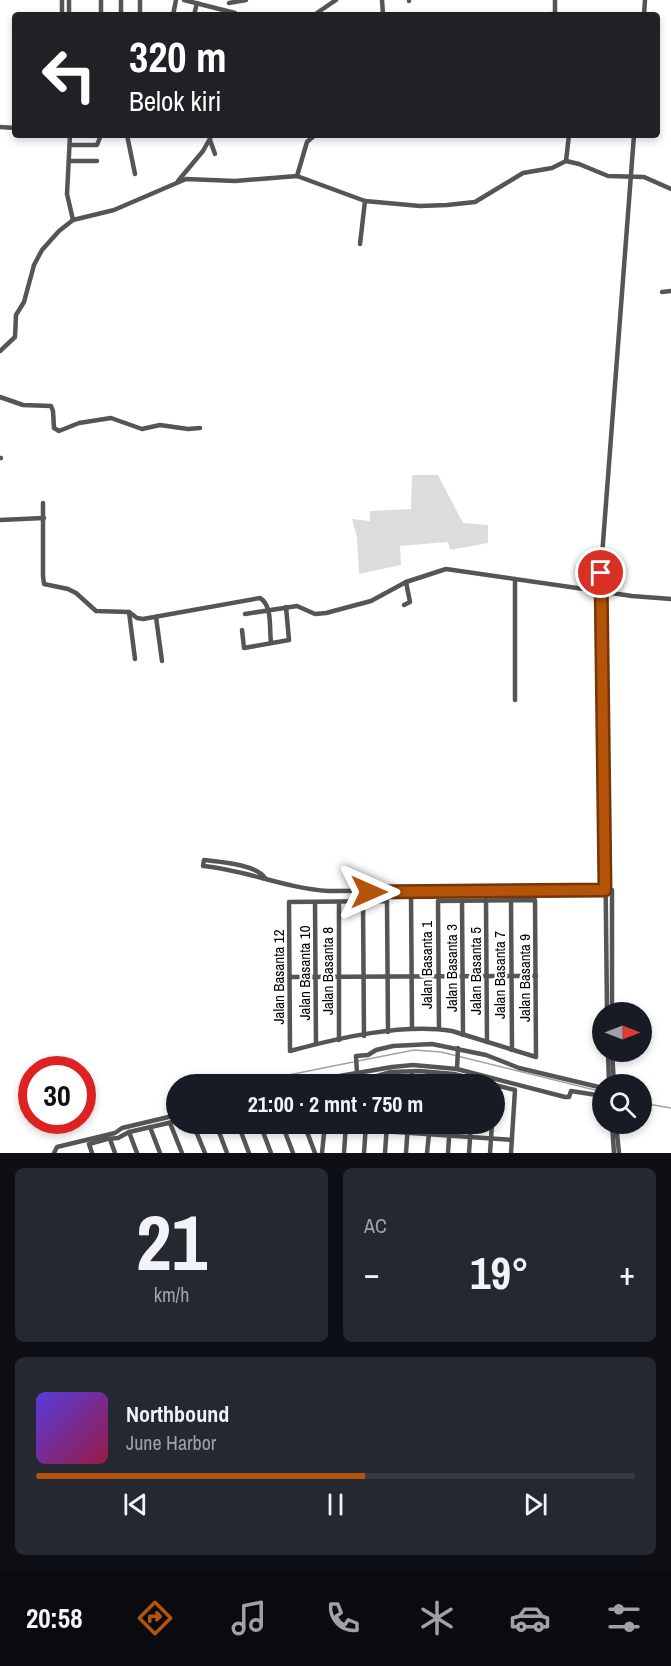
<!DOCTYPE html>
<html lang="id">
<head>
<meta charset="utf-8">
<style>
	body { margin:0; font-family:"Archivo Narrow",sans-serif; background:#242831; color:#f1f3f6; height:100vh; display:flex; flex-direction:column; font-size:22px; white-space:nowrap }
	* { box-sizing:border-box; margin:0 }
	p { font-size:20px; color:#9ea1a6 }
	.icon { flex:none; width:33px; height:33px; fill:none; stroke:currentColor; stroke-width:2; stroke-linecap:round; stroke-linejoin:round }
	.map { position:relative; height:1153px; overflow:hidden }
	.side { display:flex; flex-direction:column; gap:15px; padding:15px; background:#0d0f14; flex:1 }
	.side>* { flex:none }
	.guide { position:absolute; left:12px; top:12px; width:648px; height:126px; border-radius:6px; box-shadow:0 3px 9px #0003; background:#202124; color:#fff; overflow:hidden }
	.needle { width:39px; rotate:90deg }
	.buttons { position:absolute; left:592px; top:1002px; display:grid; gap:12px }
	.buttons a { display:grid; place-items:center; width:60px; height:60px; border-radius:50%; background:#171b24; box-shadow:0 3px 9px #0003; font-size:30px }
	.speed { position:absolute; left:18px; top:1056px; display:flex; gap:12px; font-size:30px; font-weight:700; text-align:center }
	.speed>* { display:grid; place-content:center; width:78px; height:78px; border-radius:50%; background:#171b24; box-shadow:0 3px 9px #0003; line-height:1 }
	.speed .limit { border:9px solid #d22; background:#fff; color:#111 }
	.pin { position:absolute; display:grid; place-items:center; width:51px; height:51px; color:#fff; margin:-26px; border:3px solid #fff; border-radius:50%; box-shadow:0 2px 6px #0007 }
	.me { position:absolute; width:66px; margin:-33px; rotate:90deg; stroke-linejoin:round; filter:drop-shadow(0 0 4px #0008) }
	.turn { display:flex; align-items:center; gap:21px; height:126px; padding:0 18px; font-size:27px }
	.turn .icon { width:78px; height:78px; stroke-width:2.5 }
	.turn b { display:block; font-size:42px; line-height:51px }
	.big { font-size:45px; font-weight:700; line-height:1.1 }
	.side .tile { flex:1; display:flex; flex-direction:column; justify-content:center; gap:9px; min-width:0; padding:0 21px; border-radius:9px; background:#242831 }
	.side .dial { align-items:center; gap:0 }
	.dial b { font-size:78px; line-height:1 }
	.song { display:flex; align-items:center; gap:18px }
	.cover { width:72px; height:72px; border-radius:9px; background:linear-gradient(135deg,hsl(250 70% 55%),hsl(340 70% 35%)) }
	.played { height:6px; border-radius:3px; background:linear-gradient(90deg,#b45309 55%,#363941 55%) }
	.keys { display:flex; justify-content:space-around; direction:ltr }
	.heat { display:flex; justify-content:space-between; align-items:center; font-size:33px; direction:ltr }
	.side .tiles { flex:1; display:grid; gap:15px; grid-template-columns:1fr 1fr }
	.tile:last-child { grid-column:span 2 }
	.trip { position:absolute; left:166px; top:1074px; width:339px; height:60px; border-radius:30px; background:#171b24; box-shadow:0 3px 9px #0003; font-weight:700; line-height:60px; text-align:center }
	.tab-bar { display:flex; height:96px; justify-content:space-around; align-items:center; background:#090b0e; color:#9ea1a6 }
	.tab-bar .icon { width:42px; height:42px }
	.tab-bar .selected { color:#b45309 }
	.tab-bar b { font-size:27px; color:#f1f3f6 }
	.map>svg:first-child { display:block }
</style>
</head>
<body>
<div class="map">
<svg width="671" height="1153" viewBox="0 0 671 1153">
	<rect width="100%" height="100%" fill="#fff"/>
	<polygon fill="#dcdcdc" points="412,475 438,475 463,523 488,525 488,543 450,550 448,542 400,546 401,565 359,574 357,537 352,519 370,521 370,511 411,509"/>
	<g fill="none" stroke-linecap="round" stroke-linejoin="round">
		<g stroke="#a3a3a3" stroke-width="1.5">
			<polyline points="358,1061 414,1050 441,1052 603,1092"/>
			<polyline points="244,1084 353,1062"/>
			<polyline points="642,1103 671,1108"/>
		</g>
		<g stroke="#555" stroke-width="4.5">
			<polyline points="62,0 62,15"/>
			<polyline points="69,0 69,15"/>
			<polyline points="121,0 121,15"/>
			<polyline points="140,0 140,15"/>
			<polyline points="184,0 235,13"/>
			<polyline points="382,0 383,15"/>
			<polyline points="409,0 409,1"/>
			<polyline points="555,0 555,15"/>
			<polyline points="101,1 101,15"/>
			<polyline points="229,3 246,0"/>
			<polyline points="173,15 176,0"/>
			<polyline points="194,15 197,3"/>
			<polyline points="314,15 336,0"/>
			<polyline points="529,15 555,14"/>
			<polyline points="644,15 645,0"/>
			<polyline points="0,127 15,128"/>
			<polyline points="70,135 67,194 73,220"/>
			<polyline points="127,135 135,174"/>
			<polyline points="210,140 215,154"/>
			<polyline points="70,145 97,145 101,135"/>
			<polyline points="70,161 97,161"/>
			<polyline points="566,161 569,135"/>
			<polyline points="297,176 307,142 315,135"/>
			<polyline points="178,181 203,151 212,135"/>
			<polyline points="360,244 365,201"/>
			<polyline points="662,292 671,291"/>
			<polyline points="0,351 15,337 16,315 24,302 34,265 42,250 59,231 73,220 114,210 186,179 235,181 297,176 365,201 420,206 447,205 475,202 523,173 552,168 566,161 579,164 608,176 644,177 671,189"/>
			<polyline points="0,397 23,405 51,406 53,411 54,428 59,431 79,423 111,418 142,429 160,425 188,429 200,428"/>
			<polyline points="0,458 1,458"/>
			<path d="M43,503V576L44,584L68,589L76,593L96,611L129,612L137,618L143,619L260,598C273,606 269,629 271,642"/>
			<polyline points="0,520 44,518"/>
			<polyline points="515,579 515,700"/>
			<polyline points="404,605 410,602 406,582"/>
			<polyline points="129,612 135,659"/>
			<polyline points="245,614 297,606 315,614 326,613 371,601 406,582 446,569 632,596 671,599"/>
			<polyline points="156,617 162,661"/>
			<polyline points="242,630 244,648 289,640 286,607"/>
			<path d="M265,878C255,864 220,862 204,860L203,866C246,870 284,888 328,891L612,890V1012"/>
			<polyline points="411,892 412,1028"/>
			<polyline points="486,900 487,1042"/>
			<polyline points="511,900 512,1050"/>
			<polyline points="363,901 364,1036"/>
			<polyline points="462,901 463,1035"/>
			<polyline points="315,902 316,1044"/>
			<polyline points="339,902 339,1040"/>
			<polyline points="290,977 536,976"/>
			<polyline points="607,1012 602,556 634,135"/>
			<path d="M388,1032L387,901L289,902L290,1051C338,1038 403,1023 452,1031L536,1057L535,900L438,901L439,1029"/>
			<polyline points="608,1052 609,1084"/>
			<polyline points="612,1052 614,1084"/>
			<polyline points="457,1069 458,1048"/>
			<polyline points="357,1074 356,1056 368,1055 376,1050 393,1046 432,1044 486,1055 519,1068 603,1088"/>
			<polyline points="293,1084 392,1067 413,1065 457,1069 565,1097 569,1097 571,1091 603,1096"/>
			<polyline points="316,1084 363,1080 391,1072 419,1071 454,1074 494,1084"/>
			<polyline points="390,1084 391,1072"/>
			<polyline points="411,1084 412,1072"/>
			<polyline points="432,1084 433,1073"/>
			<polyline points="453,1084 454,1074"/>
			<polyline points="495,1085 515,1090 511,1153"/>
			<polyline points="170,1123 182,1153"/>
			<polyline points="193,1124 205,1153"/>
			<polyline points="216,1124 227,1153"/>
			<polyline points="238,1124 249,1153"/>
			<polyline points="260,1124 271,1153"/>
			<polyline points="282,1124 293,1153"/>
			<polyline points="304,1124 315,1153"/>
			<polyline points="612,1124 614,1153"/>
			<polyline points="616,1124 619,1153"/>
			<polyline points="150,1127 160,1153"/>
			<polyline points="324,1127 512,1140"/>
			<polyline points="129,1132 137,1153"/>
			<polyline points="110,1139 115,1153"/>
			<polyline points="54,1153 57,1147 115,1133 122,1128 177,1115"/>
			<polyline points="92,1153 89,1144 107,1139 118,1138 129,1132 177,1121"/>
			<polyline points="322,1153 325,1124"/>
			<polyline points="344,1153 346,1124"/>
			<polyline points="364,1153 366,1124"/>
			<polyline points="385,1153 387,1124"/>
			<polyline points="406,1153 408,1124"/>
			<polyline points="427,1153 430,1124"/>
			<polyline points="448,1153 450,1124"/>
			<polyline points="469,1153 471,1124"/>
			<polyline points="490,1153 492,1124"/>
		</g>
	</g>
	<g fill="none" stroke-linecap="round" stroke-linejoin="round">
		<defs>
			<polyline id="route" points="369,892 605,890 601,573"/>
		</defs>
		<use href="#route" stroke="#753606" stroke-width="15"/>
		<use href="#route" stroke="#b45309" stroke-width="10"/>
	</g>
	<g text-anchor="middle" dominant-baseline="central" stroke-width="5" stroke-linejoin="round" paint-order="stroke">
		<g font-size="15" fill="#000" stroke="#fff">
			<text transform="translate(426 965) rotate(-90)">Jalan Basanta 1</text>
			<text transform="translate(451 968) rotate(-90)">Jalan Basanta 3</text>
			<text transform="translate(327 971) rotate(-90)">Jalan Basanta 8</text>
			<text transform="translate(475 971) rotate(-90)">Jalan Basanta 5</text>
			<text transform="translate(304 973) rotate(-90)">Jalan Basanta 10</text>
			<text transform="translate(499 975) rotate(-90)">Jalan Basanta 7</text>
			<text transform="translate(278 977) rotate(-90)">Jalan Basanta 12</text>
			<text transform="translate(524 978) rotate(-90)">Jalan Basanta 9</text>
		</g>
	</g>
</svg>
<div class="buttons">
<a><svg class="needle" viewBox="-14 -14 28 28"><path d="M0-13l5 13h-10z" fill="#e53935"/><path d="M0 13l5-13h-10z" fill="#9ea1a6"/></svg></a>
<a><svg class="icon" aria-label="search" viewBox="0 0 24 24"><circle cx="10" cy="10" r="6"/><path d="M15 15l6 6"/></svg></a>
</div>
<div class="speed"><div class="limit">30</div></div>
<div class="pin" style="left:601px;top:573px;background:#d93025"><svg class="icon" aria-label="arrive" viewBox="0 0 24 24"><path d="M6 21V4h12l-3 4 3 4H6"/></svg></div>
<svg class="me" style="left:369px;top:892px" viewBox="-20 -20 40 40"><path d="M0-17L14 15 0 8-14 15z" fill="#b45309" stroke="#fff" stroke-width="4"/></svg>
<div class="trip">21:00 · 2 mnt · 750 m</div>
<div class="guide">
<div class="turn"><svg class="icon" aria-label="left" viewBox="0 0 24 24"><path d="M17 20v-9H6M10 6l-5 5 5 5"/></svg><div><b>320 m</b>Belok kiri</div></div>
</div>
</div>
<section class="side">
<div class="tiles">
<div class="tile dial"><b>21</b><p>km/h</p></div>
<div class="tile"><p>AC</p>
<div class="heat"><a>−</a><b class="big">19°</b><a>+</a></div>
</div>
<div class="tile">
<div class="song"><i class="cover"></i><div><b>Northbound</b><p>June Harbor</p></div></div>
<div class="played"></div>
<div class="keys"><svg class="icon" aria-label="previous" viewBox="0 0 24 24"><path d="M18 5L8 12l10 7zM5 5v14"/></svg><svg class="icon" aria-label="pause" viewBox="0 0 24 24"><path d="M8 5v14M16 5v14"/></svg><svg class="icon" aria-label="next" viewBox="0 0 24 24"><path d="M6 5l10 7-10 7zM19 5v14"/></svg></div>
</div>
</div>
</section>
<nav class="tab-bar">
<b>20:58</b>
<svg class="icon selected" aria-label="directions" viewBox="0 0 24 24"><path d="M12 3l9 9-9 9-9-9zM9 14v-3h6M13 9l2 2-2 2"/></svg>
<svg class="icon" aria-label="music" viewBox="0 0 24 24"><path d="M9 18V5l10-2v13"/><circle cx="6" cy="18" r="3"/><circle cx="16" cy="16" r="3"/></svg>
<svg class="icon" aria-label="phone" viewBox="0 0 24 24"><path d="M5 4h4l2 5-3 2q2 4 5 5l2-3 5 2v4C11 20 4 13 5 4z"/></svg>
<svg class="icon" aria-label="climate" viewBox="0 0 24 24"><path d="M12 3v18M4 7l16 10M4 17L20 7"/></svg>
<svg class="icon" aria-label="car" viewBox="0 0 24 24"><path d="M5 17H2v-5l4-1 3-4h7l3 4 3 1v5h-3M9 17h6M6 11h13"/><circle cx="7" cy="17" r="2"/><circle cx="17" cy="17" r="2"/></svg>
<svg class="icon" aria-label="filters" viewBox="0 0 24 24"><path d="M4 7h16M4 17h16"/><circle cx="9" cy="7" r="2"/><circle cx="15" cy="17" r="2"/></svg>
</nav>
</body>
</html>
